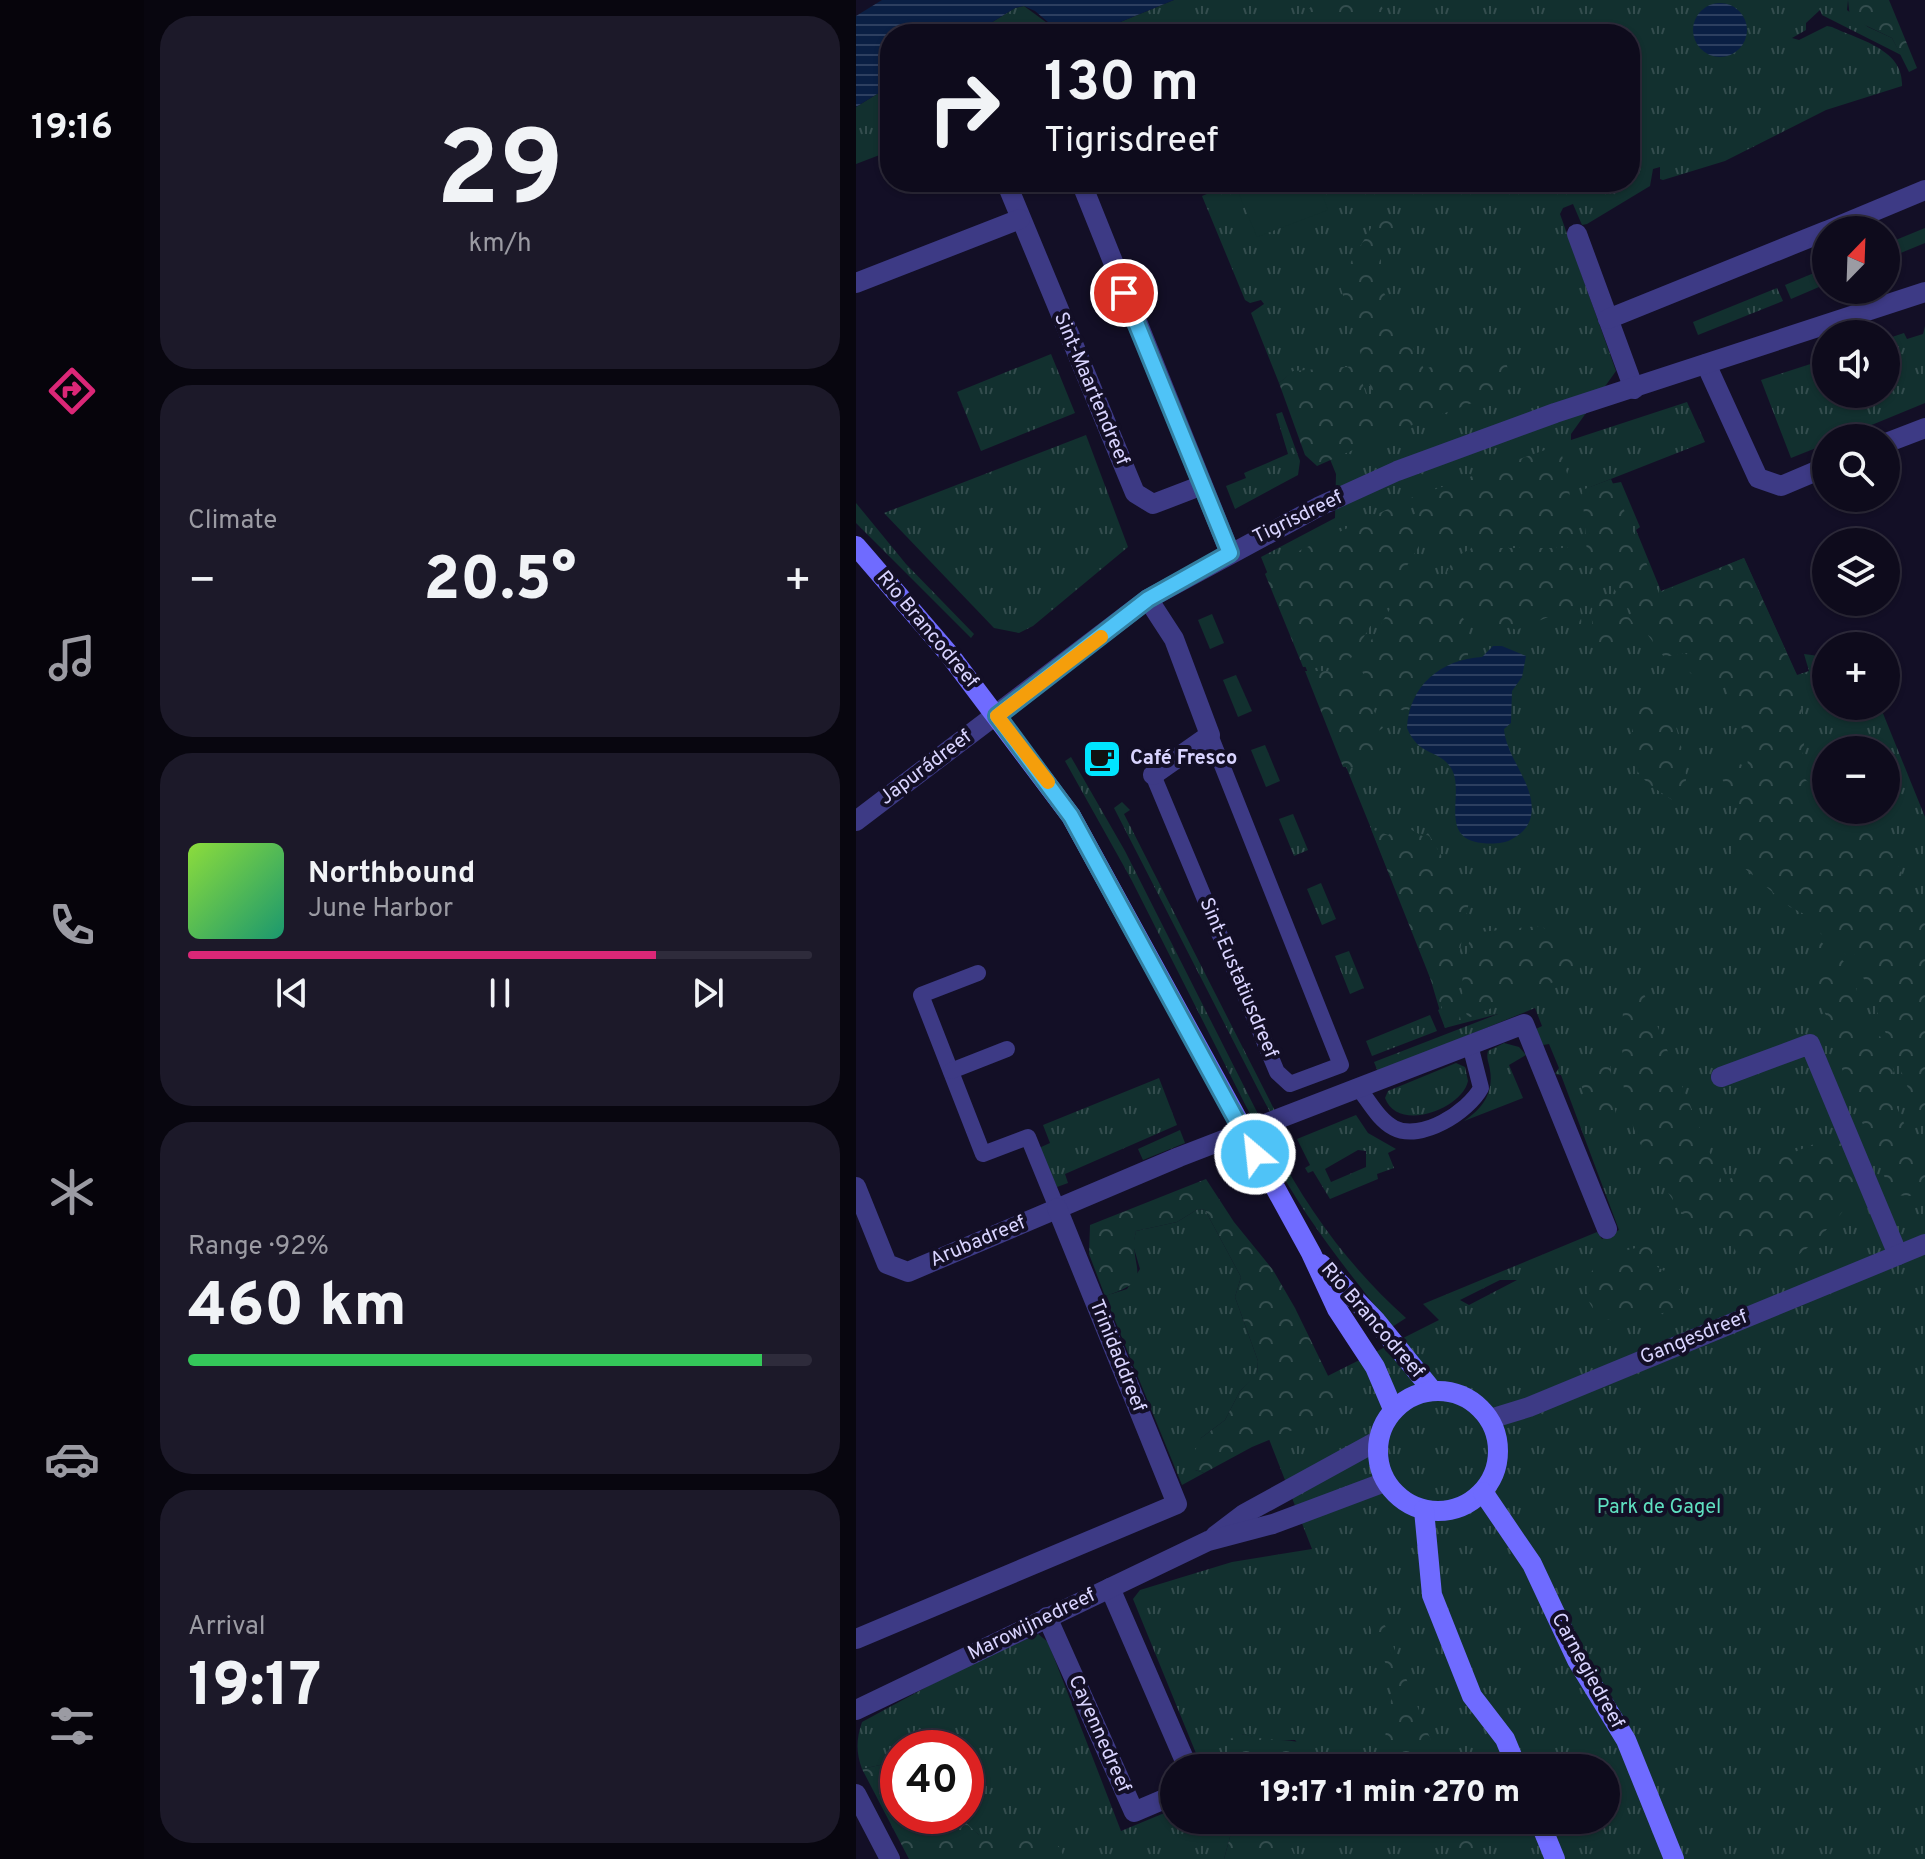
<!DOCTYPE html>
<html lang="en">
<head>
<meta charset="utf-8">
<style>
	body { margin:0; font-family:Overpass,sans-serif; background:#1c1929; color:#f1f3f6; height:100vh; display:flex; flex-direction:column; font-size:30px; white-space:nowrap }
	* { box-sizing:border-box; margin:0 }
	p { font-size:26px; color:#9b9ba3 }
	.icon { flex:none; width:44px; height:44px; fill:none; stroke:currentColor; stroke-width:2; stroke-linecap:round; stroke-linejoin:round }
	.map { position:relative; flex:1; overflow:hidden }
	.panel { display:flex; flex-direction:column; gap:16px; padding:16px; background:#08060f; width:712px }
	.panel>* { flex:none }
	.banner { position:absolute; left:24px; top:24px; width:760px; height:168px; border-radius:32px; box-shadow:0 2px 6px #0004,0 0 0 2px #2e2b3b; background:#0e0b1c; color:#f1f3f6; overflow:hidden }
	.needle { width:52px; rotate:23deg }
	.tools { position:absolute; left:956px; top:216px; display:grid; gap:16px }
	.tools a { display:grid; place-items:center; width:88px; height:88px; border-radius:50%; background:#0e0b1c; box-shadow:0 2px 6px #0004,0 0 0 2px #2e2b3b; font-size:40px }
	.speed { position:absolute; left:24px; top:1730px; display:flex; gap:16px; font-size:40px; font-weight:700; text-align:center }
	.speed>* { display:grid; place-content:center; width:104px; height:104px; border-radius:50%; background:#0e0b1c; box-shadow:0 2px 6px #0004,0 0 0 2px #2e2b3b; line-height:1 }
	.speed .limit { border:12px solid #d22; background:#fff; color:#111 }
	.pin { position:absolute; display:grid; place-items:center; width:68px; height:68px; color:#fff; margin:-34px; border:4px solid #fff; border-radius:50%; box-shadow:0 2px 8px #0007 }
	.me { position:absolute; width:88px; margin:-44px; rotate:332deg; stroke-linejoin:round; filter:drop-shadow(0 0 6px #0008) }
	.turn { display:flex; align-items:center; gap:28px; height:168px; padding:0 32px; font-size:36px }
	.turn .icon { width:104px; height:104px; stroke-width:2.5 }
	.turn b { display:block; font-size:56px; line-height:68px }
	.big { font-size:60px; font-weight:800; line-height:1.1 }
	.panel .card { flex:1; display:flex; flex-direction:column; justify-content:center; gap:12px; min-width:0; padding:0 28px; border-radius:32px; background:#1c1929 }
	.panel .dial { align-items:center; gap:0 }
	.dial b { font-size:104px; line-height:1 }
	.song { display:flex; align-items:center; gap:24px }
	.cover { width:96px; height:96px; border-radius:12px; background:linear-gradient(135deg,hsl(90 70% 55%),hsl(160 70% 35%)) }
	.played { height:8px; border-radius:4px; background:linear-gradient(90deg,#db2777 75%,#2e2b3b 75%) }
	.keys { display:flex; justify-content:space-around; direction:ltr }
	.heat { display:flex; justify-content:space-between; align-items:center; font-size:44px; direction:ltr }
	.charge { height:12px; border-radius:6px; background:linear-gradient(90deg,#34c759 92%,#2e2b3b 0) }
	.trip { position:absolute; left:304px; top:1754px; width:460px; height:80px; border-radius:40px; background:#0e0b1c; box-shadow:0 2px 6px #0004,0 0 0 2px #2e2b3b; font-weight:800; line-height:80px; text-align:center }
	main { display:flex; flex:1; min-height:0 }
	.dock { display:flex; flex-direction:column; width:144px; justify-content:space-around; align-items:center; background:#06040b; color:#9b9ba3 }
	.dock .icon { width:56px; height:56px }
	.dock .on { color:#db2777 }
	.dock b { font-size:36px; color:#f1f3f6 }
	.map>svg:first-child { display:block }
</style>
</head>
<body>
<main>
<nav class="dock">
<b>19:16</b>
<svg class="icon on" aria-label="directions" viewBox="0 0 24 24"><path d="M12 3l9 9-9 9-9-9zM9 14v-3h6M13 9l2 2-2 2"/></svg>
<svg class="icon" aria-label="music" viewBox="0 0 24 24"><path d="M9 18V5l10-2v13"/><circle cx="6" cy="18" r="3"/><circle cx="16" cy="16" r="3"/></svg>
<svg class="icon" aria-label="phone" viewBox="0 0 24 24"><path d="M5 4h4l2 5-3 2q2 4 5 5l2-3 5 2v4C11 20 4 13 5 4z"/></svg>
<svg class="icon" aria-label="climate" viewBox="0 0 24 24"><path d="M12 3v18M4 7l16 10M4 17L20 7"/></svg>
<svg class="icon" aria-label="car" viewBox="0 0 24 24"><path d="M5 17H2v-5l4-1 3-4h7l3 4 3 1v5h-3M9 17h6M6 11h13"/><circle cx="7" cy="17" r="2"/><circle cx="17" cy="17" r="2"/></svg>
<svg class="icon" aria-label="filters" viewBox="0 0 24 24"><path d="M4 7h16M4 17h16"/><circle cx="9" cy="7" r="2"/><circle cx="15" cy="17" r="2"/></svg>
</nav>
<section class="panel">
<div class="card dial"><b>29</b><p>km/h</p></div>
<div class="card"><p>Climate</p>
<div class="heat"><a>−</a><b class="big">20.5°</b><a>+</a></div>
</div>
<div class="card">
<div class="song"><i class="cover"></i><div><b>Northbound</b><p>June Harbor</p></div></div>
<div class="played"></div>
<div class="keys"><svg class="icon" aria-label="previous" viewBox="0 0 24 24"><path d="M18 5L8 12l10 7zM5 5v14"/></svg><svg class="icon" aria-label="pause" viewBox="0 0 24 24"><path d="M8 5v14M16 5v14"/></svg><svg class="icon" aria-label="next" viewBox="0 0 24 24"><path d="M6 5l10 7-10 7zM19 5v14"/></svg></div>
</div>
<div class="card"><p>Range · 92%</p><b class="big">460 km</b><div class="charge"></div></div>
<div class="card"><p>Arrival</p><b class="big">19:17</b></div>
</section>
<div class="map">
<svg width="1069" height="1859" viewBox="0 0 1069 1859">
	<defs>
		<pattern id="grass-tufts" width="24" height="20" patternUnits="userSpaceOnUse" patternTransform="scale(2)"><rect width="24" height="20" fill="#12302f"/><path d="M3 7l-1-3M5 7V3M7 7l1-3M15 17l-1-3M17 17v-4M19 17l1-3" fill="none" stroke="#344d4e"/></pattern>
		<pattern id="forest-crowns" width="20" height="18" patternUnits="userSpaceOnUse" patternTransform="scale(2)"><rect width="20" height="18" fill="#12302f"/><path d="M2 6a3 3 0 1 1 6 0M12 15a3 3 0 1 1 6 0" fill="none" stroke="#344d4e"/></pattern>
		<pattern id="water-rules" width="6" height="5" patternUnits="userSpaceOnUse" patternTransform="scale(2)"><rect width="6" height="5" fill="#0a1f44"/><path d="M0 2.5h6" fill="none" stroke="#2d3f60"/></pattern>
	</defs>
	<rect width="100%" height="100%" fill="#130f26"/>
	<g fill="url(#grass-tufts)" fill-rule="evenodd">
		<path d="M318,0H992L991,10L1012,27L1036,38L1045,55L966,15L964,10L950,23V30L936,38L943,40L971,26L976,27C1003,40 1048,49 1046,86L970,110L869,161L807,180L804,179V167L797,169L794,186L731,224L726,225L717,204L707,208L704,214L760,371L715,434V440L831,402L849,442L732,488L765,482L784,527L780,530L805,591L888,558L941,675L953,671L948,654L970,657V706H1024L1069,817V1859H390L375,1833L368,1859H61L123,1835L101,1816H110V1748H42V1761L6,1769C0,1752 0,1740 6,1722L102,1670L182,1634L192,1642L265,1831L318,1809V1820H750V1768H462L439,1740L409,1741L387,1734L373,1758L380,1768H346L277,1599L284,1590L376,1562L456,1549L402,1411L583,1320L567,1304L741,1232L746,1239L763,1230L705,1075L699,1074L703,1068L693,1044L687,1045L680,1029L686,1026L679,1008L522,1072L518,1062L642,1014L589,1028L570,964L405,557L479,518L480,474L438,371L423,383L395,313L408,304L405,300L394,303L389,300L346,196L358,191L357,188L345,192L340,182H774V34H235ZM970,750H1030V810H970ZM644,1280H661L613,1305L604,1300Z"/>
		<polygon points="168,6 206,34 117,34 159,8"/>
		<polygon points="34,86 34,151 0,164 0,107"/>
		<polygon points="1069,228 1069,243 1030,259 1030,244"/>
		<polygon points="970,268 970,284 935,299 929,285"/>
		<polygon points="921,288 927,301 842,335 837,322"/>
		<polygon points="1069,326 1069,403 984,438 970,438 970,444 935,458 905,380 970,359 970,394 1030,394 1030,339 1048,333 1051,339 1067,334"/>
		<polygon points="195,354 219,413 125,451 101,392"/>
		<polygon points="426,412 444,461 442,475 379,509 370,486 390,478 388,473 432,454 420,414"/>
		<polygon points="230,435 272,547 177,626 163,633 138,628 28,513"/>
		<polygon points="0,503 50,564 118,634 115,638 0,523"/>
		<polygon points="356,614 368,643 354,649 342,620"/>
		<polygon points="380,675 396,711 382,717 367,680"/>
		<polygon points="409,745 424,781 410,787 395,750"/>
		<polygon points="215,757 269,851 402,1114 395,1116 275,879 209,761"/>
		<polygon points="266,802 274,810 268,814 419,1111 414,1112 406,1097 258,808"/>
		<polygon points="437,814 452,850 438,856 423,819"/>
		<polygon points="465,883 480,919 466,925 451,889"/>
		<polygon points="493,951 508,988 494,994 479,956"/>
		<polygon points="574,1015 581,1031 516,1056 510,1041"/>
		<path d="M648,1043L663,1047L670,1055L653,1065L667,1098L608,1121C626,1109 638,1093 634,1070C633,1062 630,1059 632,1051Z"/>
		<path d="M600,1063L609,1067L612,1081C606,1109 542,1133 529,1098L532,1091Z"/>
		<polygon points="303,1078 321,1125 209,1174 212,1183 201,1187 183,1148 194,1143 187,1125"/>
		<path d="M500,1115L512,1133L540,1149L532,1153L538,1168L521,1174L522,1179L474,1199L457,1171L452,1173L449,1168L454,1165L441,1139ZM502,1150L510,1151V1167L475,1182L469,1169Z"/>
		<polygon points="324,1130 329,1143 287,1160 282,1149"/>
		<path d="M417,1144C453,1211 493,1267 550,1318L536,1327C490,1269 445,1214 411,1147Z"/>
		<polygon points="342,1209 349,1210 385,1277 379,1297 402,1361 401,1375 384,1391 369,1420 345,1438 339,1470 348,1473 326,1485 249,1296 271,1289 284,1269 277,1245 280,1231 321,1222"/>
	</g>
	<g fill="url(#forest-crowns)">
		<polygon points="463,0 521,0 544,34 461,34 449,12"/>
		<polygon points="992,0 1033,0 1061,68 1053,72 1036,38 994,18"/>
		<path d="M521,218L543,224L546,238L525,253V287L568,369C596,362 622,345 650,362L657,388L529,435L483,282Z"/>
		<polygon points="501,366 524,438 461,466 449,455 423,383 437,371"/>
		<polygon points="703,445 712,477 718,541 573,541 569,538 555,498"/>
		<polygon points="755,479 803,593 888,558 941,676 949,737 944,774 970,800 970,810 975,810 979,819 1026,829 1069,924 1069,1130 1003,967 996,961 1008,959 1007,953 991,956 962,931 952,916 934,907 879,860 875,849 888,811 861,772 867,758 892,767 890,740 871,688 834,673 832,665 836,656 831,653 808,657 731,552 726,490"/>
		<polygon points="549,501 563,546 495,658 485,665 447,667 409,574 430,557"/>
		<polygon points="616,548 718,548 726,628 702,613 660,630 649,625 642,630 607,607 591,572 598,558"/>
		<path d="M563,561L576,569L612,626V657C590,665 561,691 552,712L519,701L502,662Z"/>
		<path d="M739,597L761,601L778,624L763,650L756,655C736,649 732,615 739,597Z"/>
		<path d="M449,671H493L499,675L527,728L521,732L533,753C523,769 504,768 487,767Z"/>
		<path d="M793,700L814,706C820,730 842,787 821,803C776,774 769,768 779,712Z"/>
		<polygon points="549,826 568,837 572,833 592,867 614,896 597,988 605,1021 589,1028 582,1010 586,1008 515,829 532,835"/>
		<path d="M683,926C706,936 724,942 724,971L612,1018C600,990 609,963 615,933Z"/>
		<path d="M958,936C1003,975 1003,965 999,1025L1011,1034L1024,1036L1038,1071L1031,1086L1069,1169V1186L1054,1196L1036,1195C1002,1111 962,1028 958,936Z"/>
		<path d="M766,989H786L866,1182L958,1144L959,1147L988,1143L1007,1186C987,1212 949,1261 915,1268C906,1270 894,1265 884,1263L869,1223L831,1220C807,1186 781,1148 771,1106C762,1068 769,1028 766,989Z"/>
		<polygon points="749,1052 754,1054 756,1097 762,1123 743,1130 718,1067"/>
		<path d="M350,1179L378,1222L417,1270L439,1308L477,1386V1400L463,1419L396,1447L348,1473L339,1470L335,1459L345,1438L369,1420L384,1391L401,1374L402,1361L379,1297L385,1277L349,1210L342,1209L321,1222L280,1231C271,1269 303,1279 249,1296L233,1254L234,1225Z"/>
		<path d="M794,1245L798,1248L793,1262L815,1275L828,1297C819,1312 808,1313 791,1317C779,1320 767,1324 754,1320C727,1312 722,1277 746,1261C760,1252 778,1248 794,1245Z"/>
		<path d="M524,1613L586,1768H527L525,1762L537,1688C534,1665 518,1644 512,1620Z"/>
		<path d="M388,1734C410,1742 431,1738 452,1744L462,1768H380C373,1759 368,1750 373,1739Z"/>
		<path d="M42,1761V1816C59,1816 84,1811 100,1816C110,1819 118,1834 130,1839C154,1847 201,1823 208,1859H53L6,1769Z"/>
		<polygon points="384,1820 429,1820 426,1829 440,1859 368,1859 375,1833"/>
		<polygon points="567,1820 608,1820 624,1859 603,1859"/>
	</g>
	<polygon fill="#12302f" points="378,182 461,182 472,210 401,237"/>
	<g fill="url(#water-rules)">
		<polygon points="26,0 318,0 235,34 206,34 179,11 168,6 159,8 117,34 34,34 34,86 0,107 0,16"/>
		<circle cx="864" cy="30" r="27"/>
		<path d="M637,646H646L670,656L666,677L656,691L655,723L648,729C650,758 681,786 675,816C673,827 665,834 656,839C648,844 635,844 626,843C581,838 610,792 595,768C583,749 563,757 551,728C553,686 585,659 626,657Z"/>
	</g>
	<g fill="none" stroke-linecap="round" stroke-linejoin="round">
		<g stroke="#3d3a85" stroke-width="16">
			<polyline points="297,775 421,1072 434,1084 485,1065 354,735"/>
			<polyline points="122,973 65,995 127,1154 172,1137 201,1208"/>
			<polyline points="95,1071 151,1049"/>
			<path d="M504,1090C514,1103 523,1120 538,1128C565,1142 612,1112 625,1088L614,1045"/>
		</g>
		<g stroke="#3d3a85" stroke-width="20">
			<polyline points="150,182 279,493 297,504 344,486"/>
			<polyline points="225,182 374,553"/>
			<polyline points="973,230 1069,190"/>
			<polyline points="721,234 778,389"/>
			<polyline points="0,283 164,219"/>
			<polyline points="752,319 970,231"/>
			<polyline points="850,364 902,478 925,486 970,467"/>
			<polyline points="1030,443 1069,428"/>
			<polyline points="292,599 318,639 354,735 297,775"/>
			<polyline points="0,821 292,599 464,506 541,471 699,413 1069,292"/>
			<polyline points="865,1077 954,1044 1042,1255"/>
			<polyline points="0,1187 31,1264 52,1272 323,1157 668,1024 751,1229"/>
			<polyline points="634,1419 673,1407 1069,1244"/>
			<polyline points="359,1536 388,1514 521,1441"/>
			<polyline points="254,1588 332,1768"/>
			<polyline points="191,1617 278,1812 318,1795"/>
			<polyline points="0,1639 321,1504 201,1208"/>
			<polyline points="0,1710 352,1541 417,1524 529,1482"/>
			<polyline points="0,1794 34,1859"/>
		</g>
		<g stroke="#6f6bff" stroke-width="20">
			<polyline points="0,546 93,654 215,816 455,1253 481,1309 519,1367 537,1409"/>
			<polyline points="465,1264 520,1321 576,1390"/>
			<circle cx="582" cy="1451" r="60"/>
			<polyline points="627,1492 676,1564 721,1660 770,1740 818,1859"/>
			<polyline points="568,1510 576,1595 616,1696 649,1739 661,1768"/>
			<polyline points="683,1820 699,1859"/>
		</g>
	</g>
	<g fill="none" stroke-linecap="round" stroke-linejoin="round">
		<defs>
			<polyline id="route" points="268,293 374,553 292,599 141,716 215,816 399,1154"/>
		</defs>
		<use href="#route" stroke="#337fa1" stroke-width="20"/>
		<use href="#route" stroke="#4fc3f7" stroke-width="14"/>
		<polyline stroke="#f59e0b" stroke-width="14" points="192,782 141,716 245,637"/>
	</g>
	<defs>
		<symbol id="cafe-square" viewBox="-11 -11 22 22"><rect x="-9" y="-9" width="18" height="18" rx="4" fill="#00e5ff" stroke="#130f26"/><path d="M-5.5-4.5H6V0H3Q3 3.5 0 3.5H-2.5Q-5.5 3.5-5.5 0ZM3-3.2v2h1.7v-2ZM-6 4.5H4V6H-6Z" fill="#111"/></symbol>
	</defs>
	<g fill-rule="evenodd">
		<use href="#cafe-square" x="224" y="737" width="44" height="44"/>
	</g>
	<g text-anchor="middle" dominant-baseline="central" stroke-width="8" stroke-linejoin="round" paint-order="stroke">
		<g font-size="20" fill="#d9d4ff" stroke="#130f26">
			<text transform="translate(235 389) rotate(67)">Sint-Maartendreef</text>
			<text transform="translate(442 518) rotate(-26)">Tigrisdreef</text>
			<text transform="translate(71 630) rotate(50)">Rio Brancodreef</text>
			<text transform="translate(70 768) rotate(-37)">Japurádreef</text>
			<text transform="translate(382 978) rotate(67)">Sint-Eustatiusdreef</text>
			<text transform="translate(122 1242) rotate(-23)">Arubadreef</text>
			<text transform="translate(516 1321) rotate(49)">Rio Brancodreef</text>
			<text transform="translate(838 1338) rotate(-22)">Gangesdreef</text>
			<text transform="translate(261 1356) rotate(68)">Trinidaddreef</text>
			<text transform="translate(176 1625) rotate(-26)">Marowijnedreef</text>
			<text transform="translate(731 1671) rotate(61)">Carnegiedreef</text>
			<text transform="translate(243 1734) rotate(66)">Cayennedreef</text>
		</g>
		<g font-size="20" font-weight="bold" fill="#d9d4ff" stroke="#130f26" text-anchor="start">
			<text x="274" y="759">Café Fresco</text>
		</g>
		<g font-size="20" fill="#5fe0c0" stroke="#130f26">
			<text x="803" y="1508">Park de Gagel</text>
		</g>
	</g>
</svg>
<div class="tools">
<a><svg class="needle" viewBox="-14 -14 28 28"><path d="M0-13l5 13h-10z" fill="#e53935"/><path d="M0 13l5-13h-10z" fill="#9b9ba3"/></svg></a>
<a><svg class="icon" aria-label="sound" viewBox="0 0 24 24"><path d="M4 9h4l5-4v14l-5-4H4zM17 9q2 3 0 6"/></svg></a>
<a><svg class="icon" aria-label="search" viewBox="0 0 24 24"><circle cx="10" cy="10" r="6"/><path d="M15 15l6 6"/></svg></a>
<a><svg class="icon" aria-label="layers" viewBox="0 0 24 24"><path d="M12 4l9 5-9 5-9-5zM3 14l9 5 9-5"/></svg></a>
<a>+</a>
<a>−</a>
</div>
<div class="speed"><div class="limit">40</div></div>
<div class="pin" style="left:268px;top:293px;background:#d93025"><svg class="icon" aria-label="arrive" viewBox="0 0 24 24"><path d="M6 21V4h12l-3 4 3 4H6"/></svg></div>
<svg class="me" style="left:399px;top:1154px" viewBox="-20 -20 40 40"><circle r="17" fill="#4fc3f7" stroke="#fff" stroke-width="3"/><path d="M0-11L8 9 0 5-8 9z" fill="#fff"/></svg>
<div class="trip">19:17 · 1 min · 270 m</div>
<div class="banner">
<div class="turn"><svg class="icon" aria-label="right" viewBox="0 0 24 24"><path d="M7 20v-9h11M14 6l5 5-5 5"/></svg><div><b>130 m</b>Tigrisdreef</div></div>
</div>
</div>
</main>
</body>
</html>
